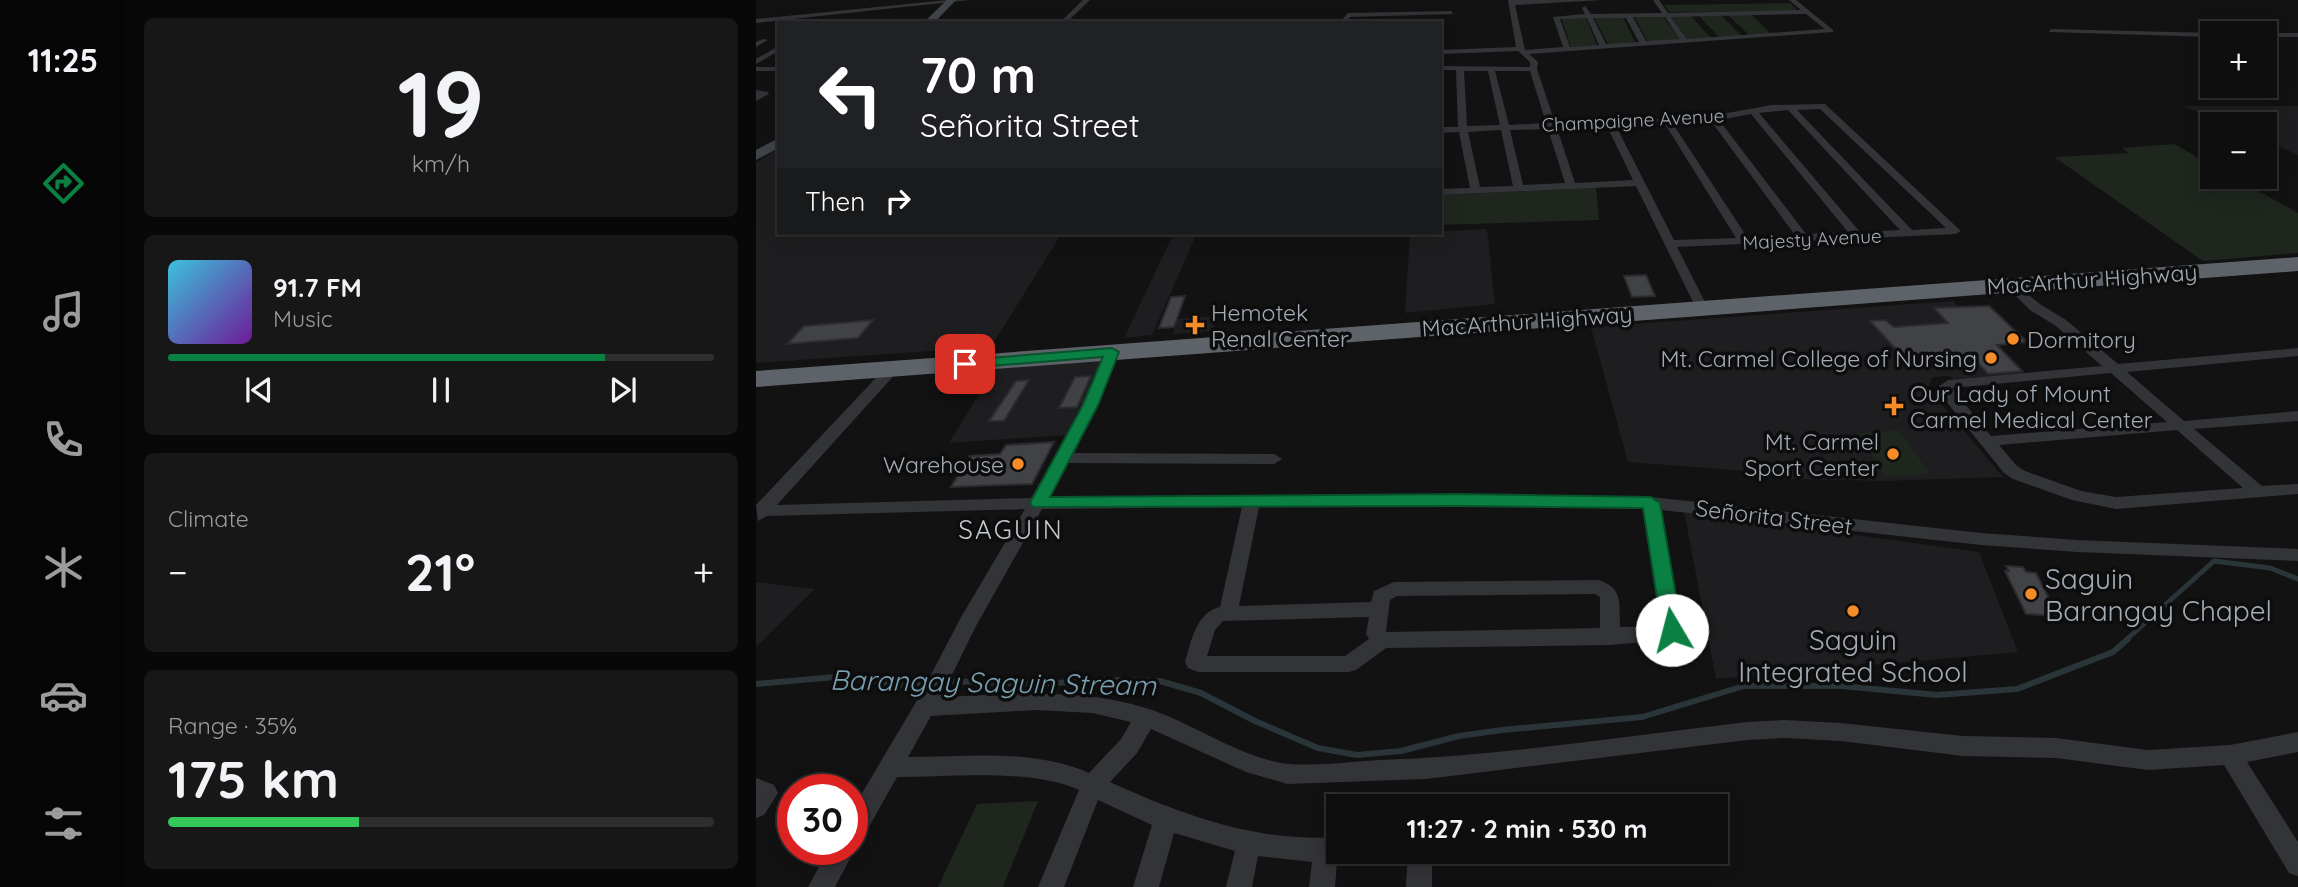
<!DOCTYPE html>
<html lang="en">
<head>
<meta charset="utf-8">
<style>
	body { margin:0; font-family:Quicksand,sans-serif; background:#171717; color:#f1f3f6; height:100vh; display:flex; flex-direction:column; font-size:26px; white-space:nowrap }
	* { box-sizing:border-box; margin:0 }
	p { font-size:23px; color:#9b9c9e }
	.icon { flex:none; width:38px; height:38px; fill:none; stroke:currentColor; stroke-width:2; stroke-linecap:round; stroke-linejoin:round }
	.map { position:relative; flex:1; overflow:hidden }
	.side { display:flex; flex-direction:column; gap:18px; padding:18px; background:#080808; width:630px }
	.side>* { flex:none }
	.hud { position:absolute; left:21px; top:21px; width:665px; height:214px; border-radius:0px; box-shadow:0 4px 18px #0003,0 0 0 2px #2e2e2e; background:#202124; color:#fff; overflow:hidden }
	.fabs { position:absolute; left:1444px; top:21px; display:grid; gap:14px }
	.fabs a { display:grid; place-items:center; width:77px; height:77px; border-radius:0px; background:#0e0e0e; box-shadow:0 4px 18px #0003,0 0 0 2px #2e2e2e; font-size:35px }
	.speed { position:absolute; left:21px; top:774px; display:flex; gap:14px; font-size:35px; font-weight:700; text-align:center }
	.speed>* { display:grid; place-content:center; width:91px; height:91px; border-radius:50%; background:#0e0e0e; box-shadow:0 4px 18px #0003,0 0 0 2px #2e2e2e; line-height:1 }
	.speed .limit { border:10px solid #d22; background:#fff; color:#111 }
	.pin { position:absolute; display:grid; place-items:center; width:60px; height:60px; color:#fff; margin:-30px; border-radius:14px; box-shadow:0 4px 10px #0006 }
	.me { position:absolute; width:77px; margin:-38px; rotate:352deg; stroke-linejoin:round; filter:drop-shadow(0 0 5px #0008) }
	.turn { display:flex; align-items:center; gap:24px; height:147px; padding:0 28px; font-size:32px }
	.turn .icon { width:91px; height:91px; stroke-width:2.5 }
	.turn b { display:block; font-size:49px; line-height:60px }
	.then { display:flex; align-items:center; height:66px; padding:0 28px; background:#0003; gap:14px; font-size:26px }
	.big { font-size:52px; font-weight:800; line-height:1.1 }
	.side .card { flex:1; display:flex; flex-direction:column; justify-content:center; gap:10px; min-width:0; padding:0 24px; border-radius:10px; background:#171717 }
	.side .dial { align-items:center; gap:0 }
	.dial b { font-size:91px; line-height:1 }
	.song { display:flex; align-items:center; gap:21px }
	.cover { width:84px; height:84px; border-radius:10px; background:linear-gradient(135deg,hsl(190 70% 55%),hsl(280 70% 35%)) }
	.played { height:7px; border-radius:4px; background:linear-gradient(90deg,#0b8043 80%,#2e2e2e 80%) }
	.keys { display:flex; justify-content:space-around; direction:ltr }
	.heat { display:flex; justify-content:space-between; align-items:center; font-size:38px; direction:ltr }
	.charge { height:10px; border-radius:5px; background:linear-gradient(90deg,#34c759 35%,#2e2e2e 0) }
	.trip { position:absolute; left:570px; top:794px; width:402px; height:70px; border-radius:0px; background:#0e0e0e; box-shadow:0 4px 18px #0003,0 0 0 2px #2e2e2e; font-weight:800; line-height:70px; text-align:center }
	main { display:flex; flex:1; min-height:0 }
	.tab-bar { display:flex; flex-direction:column; width:126px; justify-content:space-around; align-items:center; background:#060606; color:#9b9c9e }
	.tab-bar .icon { width:49px; height:49px }
	.tab-bar .active { color:#0b8043 }
	.tab-bar b { font-size:32px; color:#f1f3f6 }
	.map>svg:first-child { display:block }
</style>
</head>
<body>
<main>
<nav class="tab-bar">
<b>11:25</b>
<svg class="icon active" aria-label="directions" viewBox="0 0 24 24"><path d="M12 3l9 9-9 9-9-9zM9 14v-3h6M13 9l2 2-2 2"/></svg>
<svg class="icon" aria-label="music" viewBox="0 0 24 24"><path d="M9 18V5l10-2v13"/><circle cx="6" cy="18" r="3"/><circle cx="16" cy="16" r="3"/></svg>
<svg class="icon" aria-label="phone" viewBox="0 0 24 24"><path d="M5 4h4l2 5-3 2q2 4 5 5l2-3 5 2v4C11 20 4 13 5 4z"/></svg>
<svg class="icon" aria-label="climate" viewBox="0 0 24 24"><path d="M12 3v18M4 7l16 10M4 17L20 7"/></svg>
<svg class="icon" aria-label="car" viewBox="0 0 24 24"><path d="M5 17H2v-5l4-1 3-4h7l3 4 3 1v5h-3M9 17h6M6 11h13"/><circle cx="7" cy="17" r="2"/><circle cx="17" cy="17" r="2"/></svg>
<svg class="icon" aria-label="filters" viewBox="0 0 24 24"><path d="M4 7h16M4 17h16"/><circle cx="9" cy="7" r="2"/><circle cx="15" cy="17" r="2"/></svg>
</nav>
<section class="side">
<div class="card dial"><b>19</b><p>km/h</p></div>
<div class="card">
<div class="song"><i class="cover"></i><div><b>91.7 FM</b><p>Music</p></div></div>
<div class="played"></div>
<div class="keys"><svg class="icon" aria-label="previous" viewBox="0 0 24 24"><path d="M18 5L8 12l10 7zM5 5v14"/></svg><svg class="icon" aria-label="pause" viewBox="0 0 24 24"><path d="M8 5v14M16 5v14"/></svg><svg class="icon" aria-label="next" viewBox="0 0 24 24"><path d="M6 5l10 7-10 7zM19 5v14"/></svg></div>
</div>
<div class="card"><p>Climate</p>
<div class="heat"><a>−</a><b class="big">21°</b><a>+</a></div>
</div>
<div class="card"><p>Range · 35%</p><b class="big">175 km</b><div class="charge"></div></div>
</section>
<div class="map">
<svg width="1542" height="887" viewBox="0 0 1542 887">
	<rect width="100%" height="100%" fill="#121213"/>
	<g fill="#1e1e20">
		<polygon points="1427,106 1542,106 1542,155 1509,140 1508,124 1471,124"/>
		<polygon points="23,148 23,233 306,233 235,347 0,363 0,163"/>
		<polygon points="731,229 739,304 649,313 654,233"/>
		<polygon points="418,233 441,233 396,335 368,338"/>
		<polygon points="1197,301 1269,374 1197,379 1194,376 1176,377 1172,388 1247,477 1128,481 1034,479 1015,477 1004,472 872,462 835,327"/>
		<polygon points="461,316 457,331 417,334 422,319"/>
		<polygon points="345,361 311,435 193,443 240,367"/>
		<polygon points="928,511 1223,552 1262,652 960,679"/>
		<polygon points="0,582 59,589 0,647"/>
	</g>
	<g fill="#1e261e">
		<polygon points="1034,3 1042,11 913,12 908,5"/>
		<polygon points="971,14 995,14 1015,34 993,35"/>
		<polygon points="906,15 925,40 892,42 878,16"/>
		<polygon points="914,15 935,16 955,38 932,40"/>
		<polygon points="942,15 965,15 986,36 963,37"/>
		<polygon points="837,16 867,17 879,42 852,44"/>
		<polygon points="805,17 830,17 841,45 815,47"/>
		<polygon points="1418,144 1456,165 1456,177 1477,177 1542,213 1542,253 1447,261 1298,157 1372,153 1366,148"/>
		<polygon points="840,188 843,220 684,225 684,195"/>
		<polygon points="1143,430 1174,474 1130,477 1102,433"/>
		<polygon points="282,801 247,887 182,887 221,804"/>
	</g>
	<g fill="none" stroke-linecap="round" stroke-linejoin="round">
		<polyline stroke="#2a3539" stroke-width="5" points="1370,640 1458,561 1514,568 1542,579"/>
		<g stroke="#2a3539" stroke-width="6">
			<polyline points="188,681 281,684 354,680 404,681 445,693 499,721 562,748 601,755 645,751 703,736 746,730 886,717 988,686 1085,686 1181,695 1261,689 1357,652 1372,639"/>
			<polyline points="0,684 79,677 86,680 101,678 145,685 176,682"/>
		</g>
	</g>
	<g fill="#414246" stroke="#2c2c2f" stroke-width="2">
		<polygon points="890,275 899,296 876,297 868,276"/>
		<polygon points="429,296 418,327 403,328 415,297"/>
		<polygon points="1233,306 1271,342 1241,345 1266,371 1232,374 1215,355 1150,360 1114,321 1129,320 1138,327 1192,323 1178,308"/>
		<polygon points="117,320 102,338 31,344 48,326"/>
		<polygon points="335,376 321,407 303,408 319,377"/>
		<polygon points="273,380 248,421 233,421 260,381"/>
		<polygon points="298,442 276,484 195,487 214,456 244,454 250,445"/>
		<polygon points="1250,566 1267,567 1270,572 1280,573 1302,616 1270,614 1249,571 1253,571"/>
	</g>
	<g fill="none" stroke-linecap="round" stroke-linejoin="round">
		<g fill="#333438" fill-rule="evenodd">
			<polygon points="192,0 213,0 0,23 0,19"/>
			<polygon points="327,0 334,0 310,23 303,23"/>
			<path d="M752,0H847L759,5L769,50L807,47L797,17L829,14L826,8L829,6L835,14L906,13L897,0H903L912,13L1045,10L1033,0H1040L1077,30V32L773,54L782,62L781,69L799,123L949,117L1016,105L1069,104L1205,231L1199,234L921,247L952,308L946,312L940,308L880,186L684,195V189L714,188L703,132L684,133V127H702L700,70H684V66L774,67V62L762,51L684,54V50L760,47ZM1050,14L1069,29L931,39L915,17ZM877,17H909L924,39L890,41ZM831,18L843,45L814,47L804,19ZM837,18H870L883,42L850,44ZM708,71H732L744,125L711,126ZM739,71H774L790,123L753,125ZM1064,109L1190,228L1156,230L1041,110ZM1032,110L1144,230L1104,232L1003,113ZM995,114L1092,232L1050,234L963,120ZM955,121L1039,235L991,237L917,124ZM909,124L980,238L918,240L860,126ZM851,126L877,180L819,183L801,128ZM792,129L809,183L767,185L754,130ZM745,130L757,186L724,187L712,132Z"/>
			<polygon points="695,11 697,14 594,17 590,23 583,23 592,13"/>
			<polygon points="1295,29 1456,33 1457,33 1456,37 1293,32"/>
			<polygon points="1507,33 1542,33 1542,37 1508,37"/>
			<polygon points="7,39 12,40 0,47 0,42"/>
			<polygon points="23,46 23,51 0,64 0,59"/>
			<rect x="0" y="67" width="23" height="4"/>
			<polygon points="0,90 12,92 13,94 0,101"/>
			<path d="M1255,281L1284,304L1310,320L1362,364L1542,348V356L1371,372L1428,421L1542,411V421L1438,429L1506,486L1542,484V494L1360,509L1316,500L1257,479L1248,473L1185,395L1182,387L1192,380L1346,366L1300,326L1274,310L1249,285ZM1355,373L1411,422L1235,436L1196,388ZM1421,430L1487,488L1360,497L1325,491L1269,471L1260,465L1243,445Z"/>
			<path d="M356,348L363,352L318,453L518,454L526,459L518,464L312,463L293,497L704,494L895,497L1225,533L1321,540L1542,549V561L1321,552L1225,545L905,510L926,630L921,639L854,645L630,648L600,670L593,672H442L432,668L429,662C435,642 440,612 464,607L486,507L286,509L220,626L185,697C254,694 323,687 390,708C436,722 485,759 533,764C562,766 593,762 623,760C745,756 869,736 991,722L1028,720L1085,723L1207,736L1300,738L1392,750L1474,745L1542,732V752L1491,762L1542,842V876L1533,873L1468,765L1392,770L1300,758L1207,756L1085,741L1028,738L991,740L670,779L532,784L490,772L395,729L381,753L354,782C427,815 502,843 583,837V852H594L592,857L581,861L579,887H553L556,862L502,856L496,887H470L479,851L418,833L403,887H377L396,825L342,800L308,887H282L323,790C274,768 195,777 141,777L105,841L97,844L99,849L79,887H52L73,849H96V810L166,692L204,619L269,509L11,516L2,521L0,505L132,365H142L144,368L142,371L21,505L275,498L311,437L349,352ZM704,506L887,509L906,626L864,627C863,604 868,588 842,580L638,582L618,591L615,602L483,606L503,507ZM839,594L844,597V628L630,632L634,600L641,596ZM613,617L610,634L613,639L589,656H451L459,630L467,621ZM281,710L336,713L375,722L365,739L333,773C277,748 212,757 152,757L175,716Z"/>
			<polygon points="0,778 18,785 22,793 8,815 0,818"/>
			<polygon points="652,852 676,852 676,887 650,887"/>
		</g>
		<g fill="#414448" fill-rule="evenodd">
			<polygon points="191,0 200,0 178,23 167,23"/>
			<polygon points="23,138 23,148 0,160 0,150"/>
		</g>
		<polygon fill="#5e6369" fill-rule="evenodd" points="1542,257 1542,271 0,387 0,371"/>
	</g>
	<polygon fill="#0b8043" stroke="#07532c" stroke-width="2" points="356,348 363,352 342,405 294,497 704,494 895,497 904,503 926,630 924,636 916,638 909,636 906,630 887,508 704,506 277,507 274,503 327,405 347,357 209,368 202,364 209,360"/>
	<g fill="#f58c27" stroke="#0d0d0e" stroke-width="2.5">
		<path d="M435.5 314.5h7v7h7v7h-7v7h-7v-7h-7v-7h7z"/>
		<circle cx="1257" cy="339" r="7"/>
		<circle cx="1235" cy="358" r="7"/>
		<path d="M1134.5 395.5h7v7h7v7h-7v7h-7v-7h-7v-7h7z"/>
		<circle cx="1137" cy="454" r="7"/>
		<circle cx="262" cy="464" r="7"/>
		<circle cx="1275" cy="594" r="7"/>
		<circle cx="1097" cy="611" r="7"/>
	</g>
	<g text-anchor="middle" dominant-baseline="central" stroke-width="7" stroke-linejoin="round" paint-order="stroke">
		<g font-size="19" fill="#a3abb4" stroke="#0d0d0e">
			<text transform="translate(877 120) rotate(-3)">Champaigne Avenue</text>
			<text transform="translate(1056 239) rotate(-3)">Majesty Avenue</text>
		</g>
		<g font-size="23" fill="#a3abb4" stroke="#0d0d0e">
			<text transform="translate(1336 279) rotate(-4)">MacArthur Highway</text>
			<text transform="translate(771 321) rotate(-4)">MacArthur Highway</text>
			<text transform="translate(1018 517) rotate(7)">Señorita Street</text>
		</g>
		<g font-size="23" fill="#a3abb4" stroke="#0d0d0e" text-anchor="start">
			<text x="455" y="312">Hemotek<tspan x="455" dy="26">Renal Center</tspan></text>
			<text x="1271" y="339">Dormitory</text>
			<text x="1221" y="358" text-anchor="end">Mt. Carmel College of Nursing</text>
			<text x="1154" y="393">Our Lady of Mount<tspan x="1154" dy="26">Carmel Medical Center</tspan></text>
			<text x="1123" y="441" text-anchor="end">Mt. Carmel<tspan x="1123" dy="26">Sport Center</tspan></text>
			<text x="248" y="464" text-anchor="end">Warehouse</text>
		</g>
		<g font-size="26" letter-spacing="2" fill="#c4c9d0" stroke="#0d0d0e">
			<text x="255" y="529">SAGUIN</text>
		</g>
		<g font-size="28" fill="#a3abb4" stroke="#0d0d0e" text-anchor="start">
			<text x="1289" y="578">Saguin<tspan x="1289" dy="32">Barangay Chapel</tspan></text>
			<text x="1097" y="639" text-anchor="middle">Saguin<tspan x="1097" dy="32">Integrated School</tspan></text>
		</g>
		<g font-size="28" font-style="italic" fill="#78a0b1" stroke="#0d0d0e">
			<text transform="translate(237 682) rotate(1)">Barangay Saguin Stream</text>
		</g>
	</g>
</svg>
<div class="fabs">
<a>+</a>
<a>−</a>
</div>
<div class="speed"><div class="limit">30</div></div>
<div class="pin" style="left:209px;top:364px;background:#d93025"><svg class="icon" aria-label="arrive" viewBox="0 0 24 24"><path d="M6 21V4h12l-3 4 3 4H6"/></svg></div>
<svg class="me" style="left:916px;top:630px" viewBox="-20 -20 40 40"><circle r="19" fill="#fff"/><path d="M0-13L10 11 0 6-10 11z" fill="#0b8043"/></svg>
<div class="trip">11:27 · 2 min · 530 m</div>
<div class="hud">
<div class="turn"><svg class="icon" aria-label="left" viewBox="0 0 24 24"><path d="M17 20v-9H6M10 6l-5 5 5 5"/></svg><div><b>70 m</b>Señorita Street</div></div>
<div class="then">Then<svg class="icon" aria-label="right" viewBox="0 0 24 24"><path d="M7 20v-9h11M14 6l5 5-5 5"/></svg></div>
</div>
</div>
</main>
</body>
</html>
